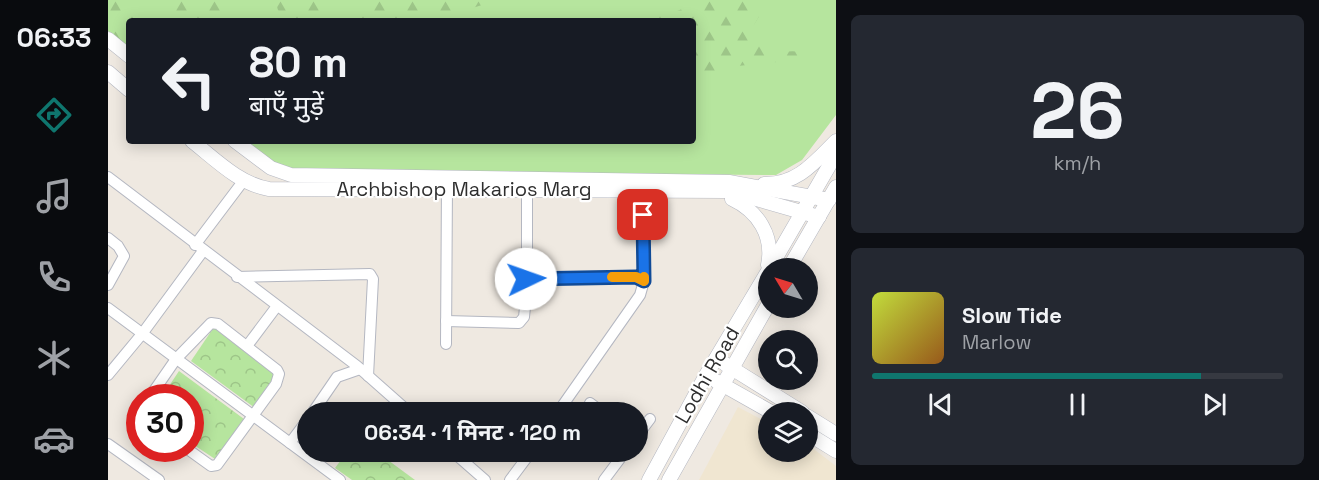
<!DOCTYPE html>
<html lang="hi">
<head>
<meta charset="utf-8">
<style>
	body { margin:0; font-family:"Space Grotesk","Noto Sans Devanagari",sans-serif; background:#242831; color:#f1f3f6; height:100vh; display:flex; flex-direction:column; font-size:22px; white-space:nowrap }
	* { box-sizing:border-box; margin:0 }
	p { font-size:20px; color:#9ea1a6 }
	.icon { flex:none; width:33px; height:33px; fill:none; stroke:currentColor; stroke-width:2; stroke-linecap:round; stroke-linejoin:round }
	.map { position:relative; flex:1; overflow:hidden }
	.sheet { display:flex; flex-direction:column; gap:15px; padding:15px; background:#0d0f14; width:483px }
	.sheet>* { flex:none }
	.top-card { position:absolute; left:18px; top:18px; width:570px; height:126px; border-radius:6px; box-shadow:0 3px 15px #0003; background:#171b24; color:#f1f3f6; overflow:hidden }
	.needle { width:39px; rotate:308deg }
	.buttons { position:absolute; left:650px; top:258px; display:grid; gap:12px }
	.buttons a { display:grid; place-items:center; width:60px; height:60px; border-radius:50%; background:#171b24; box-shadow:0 3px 15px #0003; font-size:30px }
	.speed { position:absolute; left:18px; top:384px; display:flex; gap:12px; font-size:30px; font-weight:700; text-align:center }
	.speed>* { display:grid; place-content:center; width:78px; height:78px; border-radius:50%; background:#171b24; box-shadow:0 3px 15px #0003; line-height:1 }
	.speed .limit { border:9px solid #d22; background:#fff; color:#111 }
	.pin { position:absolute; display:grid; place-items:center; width:51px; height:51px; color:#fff; margin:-26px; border-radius:12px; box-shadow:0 3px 9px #0006 }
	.me { position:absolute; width:66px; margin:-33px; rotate:87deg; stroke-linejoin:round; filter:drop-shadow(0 0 4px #0008) }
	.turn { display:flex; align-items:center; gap:21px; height:126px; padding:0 24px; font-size:27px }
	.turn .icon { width:78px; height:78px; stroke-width:2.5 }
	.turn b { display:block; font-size:42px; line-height:51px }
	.sheet .tile { flex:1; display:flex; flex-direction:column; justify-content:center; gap:9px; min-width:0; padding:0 21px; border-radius:9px; background:#242831 }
	.sheet .dial { align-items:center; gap:0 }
	.dial b { font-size:78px; line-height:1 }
	.song { display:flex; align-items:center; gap:18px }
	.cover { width:72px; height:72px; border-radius:9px; background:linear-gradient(135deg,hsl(70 70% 55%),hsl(30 70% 35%)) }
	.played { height:6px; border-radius:3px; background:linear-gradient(90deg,#0f766e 80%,#363941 80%) }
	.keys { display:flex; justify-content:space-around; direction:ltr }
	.trip { position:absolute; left:189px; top:402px; width:351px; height:60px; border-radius:30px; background:#171b24; box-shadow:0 3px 15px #0003; font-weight:700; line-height:60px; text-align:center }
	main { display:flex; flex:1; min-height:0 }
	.tabs { display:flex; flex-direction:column; width:108px; justify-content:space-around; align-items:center; background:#090b0e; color:#9ea1a6 }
	.tabs .icon { width:42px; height:42px }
	.tabs .selected { color:#0f766e }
	.tabs b { font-size:27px; color:#f1f3f6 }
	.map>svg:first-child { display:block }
</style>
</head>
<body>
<main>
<nav class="tabs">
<b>06:33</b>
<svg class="icon selected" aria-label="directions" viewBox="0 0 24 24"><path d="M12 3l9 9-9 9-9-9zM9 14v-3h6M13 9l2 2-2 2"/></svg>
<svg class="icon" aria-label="music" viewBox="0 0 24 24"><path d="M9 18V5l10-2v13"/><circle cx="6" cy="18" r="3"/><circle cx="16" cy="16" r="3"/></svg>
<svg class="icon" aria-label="phone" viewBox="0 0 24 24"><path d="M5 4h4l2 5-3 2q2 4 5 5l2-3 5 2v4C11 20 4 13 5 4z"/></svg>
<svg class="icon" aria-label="climate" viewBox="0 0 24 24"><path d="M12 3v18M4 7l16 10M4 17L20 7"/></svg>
<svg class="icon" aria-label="car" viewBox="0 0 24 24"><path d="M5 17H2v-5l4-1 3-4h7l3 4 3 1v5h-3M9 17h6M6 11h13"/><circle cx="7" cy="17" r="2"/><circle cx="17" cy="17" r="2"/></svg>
</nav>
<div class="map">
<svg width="728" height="480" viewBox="0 0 728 480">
	<defs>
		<pattern id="forest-firs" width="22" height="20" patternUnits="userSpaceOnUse" patternTransform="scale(1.5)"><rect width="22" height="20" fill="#b6e59e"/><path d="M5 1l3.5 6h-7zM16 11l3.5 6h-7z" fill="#9dc588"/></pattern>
		<pattern id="park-crowns" width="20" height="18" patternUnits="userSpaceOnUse" patternTransform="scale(1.5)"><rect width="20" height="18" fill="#b6e59e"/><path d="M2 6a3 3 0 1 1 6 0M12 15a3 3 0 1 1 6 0" fill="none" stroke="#9dc588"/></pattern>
	</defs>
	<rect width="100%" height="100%" fill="#efe9e1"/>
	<polygon fill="#f0e6d1" points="630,407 660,423 660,452 699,452 699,444 728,466 728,480 591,480"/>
	<polygon fill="#b6e59e" points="0,0 728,0 728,115 694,160 668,175 189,171 158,161 133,141 585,141 585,21 21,21 21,48 0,31"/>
	<g fill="url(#forest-firs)">
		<polygon points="0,0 10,0 34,20 21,21 21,47 0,29"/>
		<polygon points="57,0 116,0 121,21 77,21 60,6"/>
		<polygon points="167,0 216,0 206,21 178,21 170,10"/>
		<polygon points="269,0 390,0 358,10 311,13 306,20 250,21"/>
		<path d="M597,0H666L655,10L642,31L644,40C671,61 680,45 702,55L698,59L620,67L604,76H585V21H506L564,13Z"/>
	</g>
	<g fill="url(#park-crowns)">
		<polygon points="106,327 169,374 147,408 83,361"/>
		<polygon points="71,371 136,419 107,459 83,443 82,398 53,398"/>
		<polygon points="239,452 269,452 307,480 244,480 227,468"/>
	</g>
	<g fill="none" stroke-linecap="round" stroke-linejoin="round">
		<defs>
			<g id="street">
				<polyline points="0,177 249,366 301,412"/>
				<polyline points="535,190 536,281"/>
				<polyline points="0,238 10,246 16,256 0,285"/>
				<polyline points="87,245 136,180"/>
				<polyline points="129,277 262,274 265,279 260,376"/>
				<polyline points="419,279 419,190"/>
				<polyline points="0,308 232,480"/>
				<polyline points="338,321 411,323 416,317 420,278 528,277 536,281 532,295 450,412"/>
				<polyline points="338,344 339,184"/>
				<polyline points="139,346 169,306"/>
				<polyline points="0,375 34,334 95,251"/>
				<polyline points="41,398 68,359 103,323 110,324 169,370 171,374 168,384 109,465 103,466 78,448"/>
				<polyline points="482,403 494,412"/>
				<polyline points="205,412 229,377 252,369"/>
				<polyline points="530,435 542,419"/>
				<polyline points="182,443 200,419"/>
				<polyline points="0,444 51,480"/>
				<polyline points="345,452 377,480"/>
				<polyline points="402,480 423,452"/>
				<polyline points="496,480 517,452"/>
			</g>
			<g id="secondary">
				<polyline points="0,39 21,56"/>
				<polyline points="0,72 21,90"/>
				<path d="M84,141C107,159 131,184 161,189L620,191L711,217"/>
				<polyline points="127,141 163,168 183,175 621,182 721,200"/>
				<path d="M656,184C689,185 707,162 728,141"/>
				<path d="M624,199C650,211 666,236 660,265"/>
				<polyline points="662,268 728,154"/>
				<polyline points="681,268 728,187"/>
				<polyline points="617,364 694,412"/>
				<polyline points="608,381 663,412"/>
				<polyline points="699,416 728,434"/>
				<polyline points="699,433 728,451"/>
				<polyline points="541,480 598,375 660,271"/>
				<polyline points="561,480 660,305"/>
			</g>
		</defs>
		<use href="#street" stroke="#b4b7c1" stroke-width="12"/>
		<use href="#secondary" stroke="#b4b7c1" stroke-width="15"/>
		<use href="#street" stroke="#fff" stroke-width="10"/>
		<use href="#secondary" stroke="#fff" stroke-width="14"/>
	</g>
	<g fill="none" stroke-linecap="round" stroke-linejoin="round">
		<defs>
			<polyline id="route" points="418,279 528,277 536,281 535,215"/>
		</defs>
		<use href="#route" stroke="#114b97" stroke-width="15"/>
		<use href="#route" stroke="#1a73e8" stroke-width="10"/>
		<polyline stroke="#f59e0b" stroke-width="10" points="504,277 528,277 536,281 536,277"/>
	</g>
	<g text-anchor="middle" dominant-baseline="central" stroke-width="4.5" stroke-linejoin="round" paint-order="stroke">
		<g font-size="20" fill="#2e2e2e" stroke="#fff">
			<text x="356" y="189">Archbishop Makarios Marg</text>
			<text transform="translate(599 375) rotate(-60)">Lodhi Road</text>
		</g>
	</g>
</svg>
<div class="buttons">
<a><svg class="needle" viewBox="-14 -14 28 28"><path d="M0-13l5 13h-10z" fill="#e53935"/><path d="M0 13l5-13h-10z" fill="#9ea1a6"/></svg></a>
<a><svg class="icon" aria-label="search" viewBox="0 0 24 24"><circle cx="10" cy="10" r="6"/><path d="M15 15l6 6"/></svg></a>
<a><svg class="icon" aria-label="layers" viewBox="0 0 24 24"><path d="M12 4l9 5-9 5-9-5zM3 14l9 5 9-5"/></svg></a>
</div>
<div class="speed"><div class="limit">30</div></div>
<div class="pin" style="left:535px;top:215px;background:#d93025"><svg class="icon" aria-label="arrive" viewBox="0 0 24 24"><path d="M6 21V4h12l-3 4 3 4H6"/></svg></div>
<svg class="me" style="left:418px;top:279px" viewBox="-20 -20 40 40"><circle r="19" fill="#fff"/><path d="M0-13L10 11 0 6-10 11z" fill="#1a73e8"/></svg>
<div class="trip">06:34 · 1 मिनट · 120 m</div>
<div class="top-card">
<div class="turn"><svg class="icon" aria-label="left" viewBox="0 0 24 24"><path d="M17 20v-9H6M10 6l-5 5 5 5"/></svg><div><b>80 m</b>बाएँ मुड़ें</div></div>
</div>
</div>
<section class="sheet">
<div class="tile dial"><b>26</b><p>km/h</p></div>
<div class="tile">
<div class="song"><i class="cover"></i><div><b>Slow Tide</b><p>Marlow</p></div></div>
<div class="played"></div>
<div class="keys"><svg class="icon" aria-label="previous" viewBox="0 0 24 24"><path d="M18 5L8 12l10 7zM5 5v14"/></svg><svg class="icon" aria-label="pause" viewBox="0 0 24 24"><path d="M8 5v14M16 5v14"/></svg><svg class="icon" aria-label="next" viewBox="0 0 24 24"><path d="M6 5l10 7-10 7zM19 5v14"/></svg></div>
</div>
</section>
</main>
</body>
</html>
